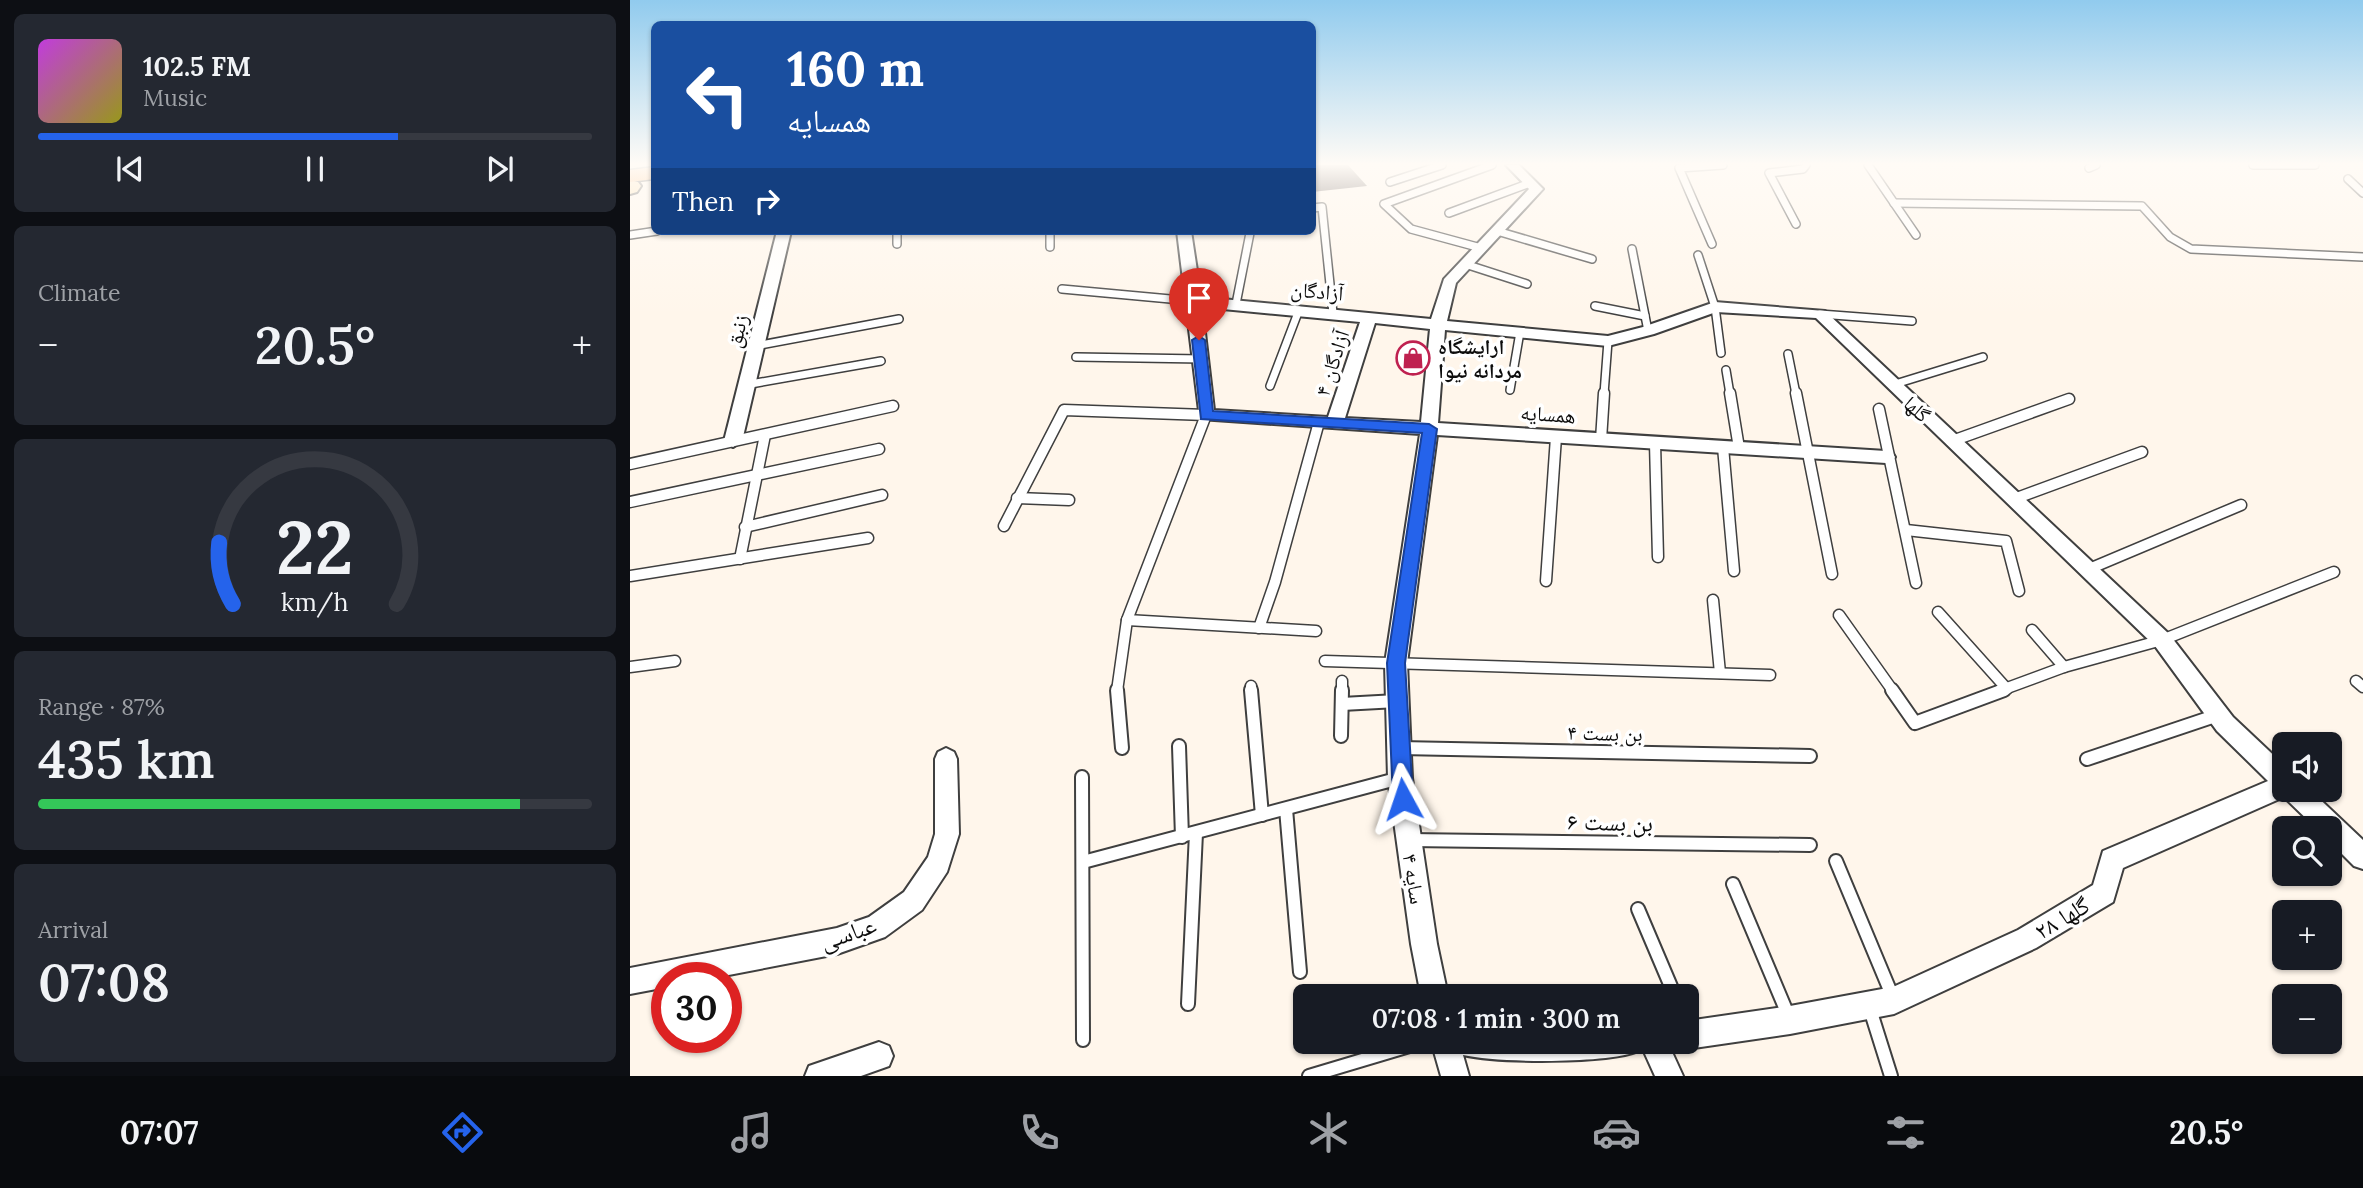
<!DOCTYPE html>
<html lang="en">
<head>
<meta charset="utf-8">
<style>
	body { margin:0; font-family:Lora,"Noto Naskh Arabic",serif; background:#242831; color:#f1f3f6; height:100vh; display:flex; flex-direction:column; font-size:26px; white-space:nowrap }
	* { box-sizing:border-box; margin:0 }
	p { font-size:23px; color:#9ea1a6 }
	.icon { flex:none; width:38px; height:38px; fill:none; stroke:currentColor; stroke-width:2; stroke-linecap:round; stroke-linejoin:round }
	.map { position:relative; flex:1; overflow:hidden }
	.details { display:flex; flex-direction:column; gap:14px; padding:14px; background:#0d0f14; width:630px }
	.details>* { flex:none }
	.hud { position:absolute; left:21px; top:21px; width:665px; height:214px; border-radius:10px; box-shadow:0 2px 5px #0004; background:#1a4fa0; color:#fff; overflow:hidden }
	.tools { position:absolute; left:1642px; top:732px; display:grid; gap:14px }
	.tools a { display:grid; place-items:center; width:70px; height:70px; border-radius:10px; background:#171b24; box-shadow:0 2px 5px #0004; font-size:35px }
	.speed { position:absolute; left:21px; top:962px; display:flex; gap:14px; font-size:35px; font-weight:700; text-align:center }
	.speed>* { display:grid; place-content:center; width:91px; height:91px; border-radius:50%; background:#171b24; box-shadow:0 2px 5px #0004; line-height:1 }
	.speed .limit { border:10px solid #d22; background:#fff; color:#111 }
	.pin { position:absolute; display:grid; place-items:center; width:60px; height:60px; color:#fff; margin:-72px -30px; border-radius:50% 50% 50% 0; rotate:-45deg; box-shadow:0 0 7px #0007 }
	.pin .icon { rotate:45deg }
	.me { position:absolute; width:77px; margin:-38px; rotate:355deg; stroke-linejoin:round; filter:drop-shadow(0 0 5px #0008) }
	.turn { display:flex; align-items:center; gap:24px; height:147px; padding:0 21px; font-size:32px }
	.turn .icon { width:91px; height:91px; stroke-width:2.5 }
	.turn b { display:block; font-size:49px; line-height:60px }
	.then { display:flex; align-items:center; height:66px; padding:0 21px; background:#0003; gap:14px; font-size:26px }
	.big { font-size:52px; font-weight:600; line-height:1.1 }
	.details .card { flex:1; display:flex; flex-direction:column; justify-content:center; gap:10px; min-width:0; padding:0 24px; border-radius:10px; background:#242831 }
	.details .dial { align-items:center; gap:0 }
	.dial svg { height:182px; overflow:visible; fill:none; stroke:#363941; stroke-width:7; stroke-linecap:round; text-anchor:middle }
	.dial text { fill:#f1f3f6; stroke:none }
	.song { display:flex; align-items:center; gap:21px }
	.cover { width:84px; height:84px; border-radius:10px; background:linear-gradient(135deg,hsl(290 70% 55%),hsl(60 70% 35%)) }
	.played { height:7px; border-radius:4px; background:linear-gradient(90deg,#2563eb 65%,#363941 65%) }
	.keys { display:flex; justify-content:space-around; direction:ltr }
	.heat { display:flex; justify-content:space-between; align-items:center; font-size:38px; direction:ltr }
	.charge { height:10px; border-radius:5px; background:linear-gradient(90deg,#34c759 87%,#363941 0) }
	.trip { position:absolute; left:663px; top:984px; width:406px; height:70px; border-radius:10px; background:#171b24; box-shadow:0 2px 5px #0004; font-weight:600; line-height:70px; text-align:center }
	.menu { display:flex; height:112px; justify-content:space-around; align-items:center; background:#090b0e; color:#9ea1a6 }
	.menu .icon { width:49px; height:49px }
	.menu .on { color:#2563eb }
	.menu b { font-size:32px; color:#f1f3f6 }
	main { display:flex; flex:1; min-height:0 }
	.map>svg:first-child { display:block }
</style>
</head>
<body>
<main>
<section class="details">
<div class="card">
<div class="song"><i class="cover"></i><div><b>102.5 FM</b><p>Music</p></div></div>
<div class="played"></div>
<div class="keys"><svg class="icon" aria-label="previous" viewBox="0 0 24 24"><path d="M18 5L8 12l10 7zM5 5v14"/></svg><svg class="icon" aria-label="pause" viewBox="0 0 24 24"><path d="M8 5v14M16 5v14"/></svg><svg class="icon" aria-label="next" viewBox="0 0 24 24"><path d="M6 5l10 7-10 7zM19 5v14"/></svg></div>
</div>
<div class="card"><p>Climate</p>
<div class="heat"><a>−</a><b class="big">20.5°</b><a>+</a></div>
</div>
<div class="card dial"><svg viewBox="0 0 100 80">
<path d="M14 69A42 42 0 1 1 86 69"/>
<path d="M14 69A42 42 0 0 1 8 42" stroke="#2563eb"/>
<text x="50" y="56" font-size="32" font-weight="700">22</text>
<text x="50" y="72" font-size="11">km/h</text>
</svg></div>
<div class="card"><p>Range · 87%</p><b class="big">435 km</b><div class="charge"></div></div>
<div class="card"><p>Arrival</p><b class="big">07:08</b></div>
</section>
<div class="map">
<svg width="1733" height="1076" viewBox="0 0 1733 1076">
	<rect width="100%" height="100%" fill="#fff6eb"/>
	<polygon fill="#554a48" points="682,165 718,165 737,186 682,192"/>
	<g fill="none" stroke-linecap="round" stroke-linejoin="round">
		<defs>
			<g id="lane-far2">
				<polyline points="1238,165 1286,235"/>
				<polyline points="1623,165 1685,165"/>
				<polyline points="1459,168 1466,165"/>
				<polyline points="1718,179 1733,193"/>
				<polyline points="760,182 812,165"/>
				<polyline points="1264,203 1512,206 1540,237 1561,249 1733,257"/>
				<polyline points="682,208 692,207 703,313"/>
				<polyline points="819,213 900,183"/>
				<polyline points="1166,224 1139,173 1173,169 1176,165"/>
				<polyline points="267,231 267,244"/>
				<polyline points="420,231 420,247"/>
				<polyline points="867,231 962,259"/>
				<polyline points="0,235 27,231"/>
				<polyline points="1082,244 1049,168 1093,165"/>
				<polyline points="851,248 781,229 754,204 862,165"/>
				<polyline points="1002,249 1018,331"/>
				<polyline points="1068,255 1085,307 1091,353"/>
				<polyline points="835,264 897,284"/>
				<polyline points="432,289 562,301"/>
				<polyline points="606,304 620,233"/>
				<polyline points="965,306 1015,316"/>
				<polyline points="1190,314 1282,321"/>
				<polyline points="125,346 269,319"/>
				<polyline points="1158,354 1166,394"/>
				<polyline points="446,357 572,359"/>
				<polyline points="1096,370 1100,394"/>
				<polyline points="115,385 251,361"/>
				<polyline points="1262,385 1353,357"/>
				<polyline points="640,386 669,310"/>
				<polyline points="880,390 890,332"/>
				<polyline points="974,394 978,341"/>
			</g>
			<g id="lane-far1">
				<polyline points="1100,393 1109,448"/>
				<polyline points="1166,393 1202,574"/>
				<polyline points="1249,409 1286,583"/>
				<polyline points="971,440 974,393"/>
				<polyline points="1322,441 1439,399"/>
				<polyline points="1025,443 1028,557"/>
				<polyline points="1093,447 1104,571"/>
				<polyline points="0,464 263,406"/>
				<polyline points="387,498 439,500"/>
				<polyline points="1384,499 1512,452"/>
				<polyline points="0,502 249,449"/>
				<polyline points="374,526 434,410 576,415 497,620 487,691"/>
				<polyline points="115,527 252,495"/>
				<polyline points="1276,530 1376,541 1389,591"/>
				<polyline points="110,559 135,435"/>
				<polyline points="1459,569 1611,505"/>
				<polyline points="0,576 238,538"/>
				<polyline points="916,581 926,437"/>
				<polyline points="1083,600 1090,673"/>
				<polyline points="1308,612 1377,689"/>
				<polyline points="1209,615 1263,691"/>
				<polyline points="497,620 686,631"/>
				<polyline points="629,628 645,582 689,422"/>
				<polyline points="1402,630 1434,667"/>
				<polyline points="695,661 1140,675"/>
				<polyline points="0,667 45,661"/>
				<polyline points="1726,681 1733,687"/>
				<polyline points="621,686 621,691"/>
				<polyline points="712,691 712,681"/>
				<polyline points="1369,691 1434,667 1532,640 1704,572"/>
			</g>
			<g id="lane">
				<polyline points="487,690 492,748"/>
				<polyline points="621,690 632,815"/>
				<polyline points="1262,690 1285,723 1374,690"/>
				<polyline points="712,704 767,701"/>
				<polyline points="711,736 712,690"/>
				<polyline points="549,746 552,837"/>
				<polyline points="770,748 1180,756"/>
				<polyline points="1457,759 1588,715"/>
				<polyline points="452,777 453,1040"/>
				<polyline points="656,809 670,972"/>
				<polyline points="779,840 1180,845"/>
				<polyline points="1206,861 1264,1000"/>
				<polyline points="453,862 770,778"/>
				<polyline points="1103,884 1159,1017"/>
				<polyline points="1008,909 1045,996"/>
				<polyline points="558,1004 566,833"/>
				<polyline points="1239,1006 1261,1076"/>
				<polyline points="679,1076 796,1041"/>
			</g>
			<g id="street">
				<path d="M876,165H889L913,189L826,283L817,321L978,336L1013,327L1085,302L1195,311L1539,634L1603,717L1654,765V789H1679L1733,840V869L1724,866L1699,841V828H1686L1654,797L1493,868L1483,902L1406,948L1264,1014L1160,1034L1057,1049L1047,1045L1046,1041H1057V1021L1160,1006L1263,987L1388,930L1463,885L1473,851L1638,781L1587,731L1525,646L1186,318L1086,312L1024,334L978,346L815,330L808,423L1256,451L1262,452L1265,457L1262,462L1256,463L807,435L777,663L782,778L807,944L818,996H791L781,944L758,778L755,663L790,434L570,419L547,231H561L571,297L801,319L814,279L899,189ZM572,307L730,322L698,417L584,410ZM745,323L800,329L791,422L715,418Z"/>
				<polygon points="147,231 161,231 112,441 103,447 94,441"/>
				<polygon points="316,748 324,752 327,759 329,834 317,872 292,910 255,937 207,954 83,978 37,978 37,987 0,994 0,968 207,928 239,917 274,892 298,857 305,834 305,759 308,752"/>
				<path d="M801,1041H1037L1053,1076H1025L1011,1045L1009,1051C976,1064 869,1063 833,1055L839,1076H811Z"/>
				<polygon points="249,1042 259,1046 263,1056 259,1066 231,1076 175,1076 179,1066"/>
			</g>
			<polygon id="secondary" points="0,180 8,182 11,186 7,192 0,194"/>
			<polygon id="primary" points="24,167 24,179 0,182 0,170"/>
		</defs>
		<use href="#lane-far2" stroke="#3f3f3f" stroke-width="10"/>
		<use href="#lane-far1" stroke="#3f3f3f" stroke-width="13"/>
		<use href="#lane" stroke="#3f3f3f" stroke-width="16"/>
		<use href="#street" stroke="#3f3f3f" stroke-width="4"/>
		<use href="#secondary" stroke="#2e2e2e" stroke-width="4"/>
		<use href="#primary" stroke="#1d1d1d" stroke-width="3"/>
		<use href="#lane-far2" stroke="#fff" stroke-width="7"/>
		<use href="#lane-far1" stroke="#fff" stroke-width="10"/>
		<use href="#lane" stroke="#fff" stroke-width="12"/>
		<use href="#street" fill="#fff" fill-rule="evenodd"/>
		<use href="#secondary" fill="#ffdfa6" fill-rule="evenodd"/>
		<use href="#primary" fill="#fcae5f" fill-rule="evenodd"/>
	</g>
	<linearGradient id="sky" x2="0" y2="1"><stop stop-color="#91cbee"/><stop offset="0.52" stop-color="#fffbf6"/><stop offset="1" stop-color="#fffbf6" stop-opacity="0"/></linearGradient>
	<rect width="1733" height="315" fill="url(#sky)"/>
	<polygon fill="#2563eb" stroke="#184099" stroke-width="2" points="569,336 575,340 583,411 799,424 807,429 775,663 783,799 780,805 773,808 766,805 763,799 757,663 792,433 571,419 562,340"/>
	<defs>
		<symbol id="shop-ring" viewBox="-11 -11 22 22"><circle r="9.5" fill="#fff" stroke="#bf2150" stroke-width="1.5"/><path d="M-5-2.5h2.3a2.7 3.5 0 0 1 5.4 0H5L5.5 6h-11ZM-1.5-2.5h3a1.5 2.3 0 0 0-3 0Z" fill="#bf2150"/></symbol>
	</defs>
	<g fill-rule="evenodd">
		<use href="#shop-ring" x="764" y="339" width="38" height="38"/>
	</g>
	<g text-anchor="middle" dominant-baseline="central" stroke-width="7" stroke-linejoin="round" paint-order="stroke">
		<g font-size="21" fill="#0c0c0c" stroke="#fff">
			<text transform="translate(687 291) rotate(5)">آزادگان</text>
			<text transform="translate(107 331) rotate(-76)">زنبق</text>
			<text transform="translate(702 363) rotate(-72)">آزادگان ۴</text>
			<text transform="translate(1287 409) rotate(43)">گلها</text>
			<text transform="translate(918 414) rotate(4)">همسایه</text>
			<text transform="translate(975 733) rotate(1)">بن بست ۴</text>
			<text transform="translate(784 879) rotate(81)">سایه ۴</text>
		</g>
		<g font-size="21" font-weight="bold" fill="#0c0c0c" stroke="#fff" text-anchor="start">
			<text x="808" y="346">ارایشگاه<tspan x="808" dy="24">مردانه نیوا</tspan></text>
		</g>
		<g font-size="24" fill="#0c0c0c" stroke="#fff">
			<text transform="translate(980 822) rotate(1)">بن بست ۶</text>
			<text transform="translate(1432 918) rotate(-31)">گلها ۲۸</text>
			<text transform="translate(218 933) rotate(-19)">عباسی</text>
		</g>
	</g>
</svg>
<div class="tools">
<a><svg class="icon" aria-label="sound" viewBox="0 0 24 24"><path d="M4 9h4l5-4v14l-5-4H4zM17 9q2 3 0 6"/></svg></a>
<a><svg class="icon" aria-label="search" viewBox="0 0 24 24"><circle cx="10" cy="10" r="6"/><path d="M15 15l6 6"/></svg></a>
<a>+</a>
<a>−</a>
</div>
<div class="speed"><div class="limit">30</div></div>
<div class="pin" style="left:569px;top:340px;background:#d93025"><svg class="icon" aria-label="arrive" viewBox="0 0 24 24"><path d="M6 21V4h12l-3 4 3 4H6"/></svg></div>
<svg class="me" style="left:773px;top:799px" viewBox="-20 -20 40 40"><path d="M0-17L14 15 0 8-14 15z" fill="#2563eb" stroke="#fff" stroke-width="4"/></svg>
<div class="trip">07:08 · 1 min · 300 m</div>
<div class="hud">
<div class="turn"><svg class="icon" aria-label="left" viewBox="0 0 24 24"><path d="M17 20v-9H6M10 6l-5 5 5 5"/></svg><div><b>160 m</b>همسایه</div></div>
<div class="then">Then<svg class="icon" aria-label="right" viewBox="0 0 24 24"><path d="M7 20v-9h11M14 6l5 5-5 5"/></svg></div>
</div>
</div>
</main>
<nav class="menu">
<b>07:07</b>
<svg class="icon on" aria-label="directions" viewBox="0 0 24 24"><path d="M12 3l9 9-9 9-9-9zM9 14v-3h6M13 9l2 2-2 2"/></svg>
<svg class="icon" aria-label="music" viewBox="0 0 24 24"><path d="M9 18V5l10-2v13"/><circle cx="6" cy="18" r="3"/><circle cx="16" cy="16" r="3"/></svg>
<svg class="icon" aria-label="phone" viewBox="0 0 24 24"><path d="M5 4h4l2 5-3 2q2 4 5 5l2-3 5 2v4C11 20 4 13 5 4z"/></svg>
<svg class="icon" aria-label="climate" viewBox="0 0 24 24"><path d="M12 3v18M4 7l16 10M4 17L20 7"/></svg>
<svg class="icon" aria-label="car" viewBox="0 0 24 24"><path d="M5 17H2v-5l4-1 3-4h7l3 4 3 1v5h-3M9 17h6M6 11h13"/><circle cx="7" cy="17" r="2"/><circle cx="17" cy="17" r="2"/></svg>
<svg class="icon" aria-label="filters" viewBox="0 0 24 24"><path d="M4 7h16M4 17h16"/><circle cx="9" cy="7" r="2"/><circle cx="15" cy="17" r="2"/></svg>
<b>20.5°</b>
</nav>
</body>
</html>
